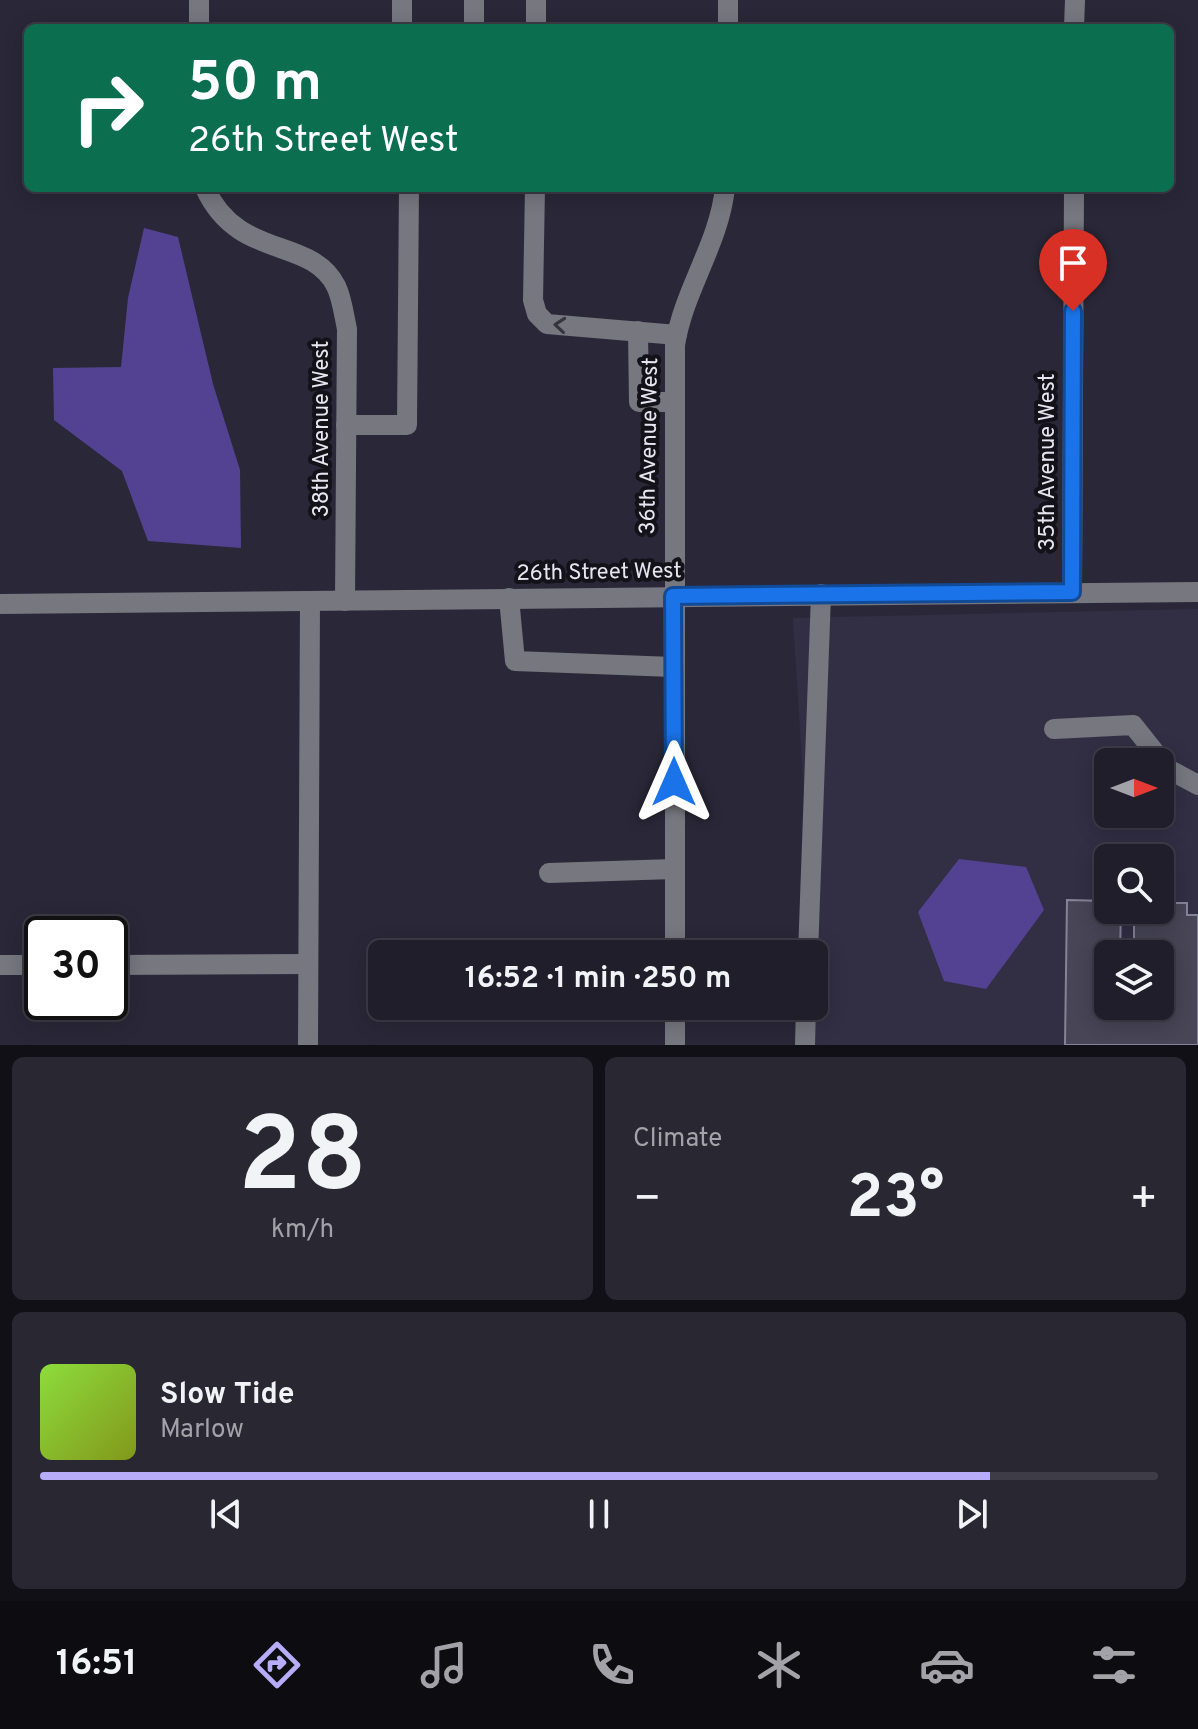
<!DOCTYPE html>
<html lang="en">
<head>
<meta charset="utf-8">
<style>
	body { margin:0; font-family:Overpass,sans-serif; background:#282732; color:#f1f3f6; height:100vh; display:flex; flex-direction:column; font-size:30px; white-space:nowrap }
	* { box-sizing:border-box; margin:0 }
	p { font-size:26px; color:#a2a2a8 }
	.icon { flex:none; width:44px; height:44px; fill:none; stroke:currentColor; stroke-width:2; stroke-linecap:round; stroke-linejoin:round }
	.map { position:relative; height:1045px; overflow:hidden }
	.drawer { display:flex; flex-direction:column; gap:12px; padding:12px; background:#121017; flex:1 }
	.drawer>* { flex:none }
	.hud { position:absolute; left:24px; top:24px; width:1150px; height:168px; border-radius:12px; box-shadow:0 4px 20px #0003,0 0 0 2px #3d3c47; background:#0b6e4f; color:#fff; overflow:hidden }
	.needle { width:52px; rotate:90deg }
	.fabs { position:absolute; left:1094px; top:748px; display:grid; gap:16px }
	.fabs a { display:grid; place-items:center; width:80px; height:80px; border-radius:12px; background:#201e2a; box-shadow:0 4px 20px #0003,0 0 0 2px #3d3c47; font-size:40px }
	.speed { position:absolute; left:24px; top:916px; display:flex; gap:16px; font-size:40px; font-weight:700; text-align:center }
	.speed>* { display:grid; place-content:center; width:104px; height:104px; border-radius:50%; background:#201e2a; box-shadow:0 4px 20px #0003,0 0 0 2px #3d3c47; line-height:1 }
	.speed .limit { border:4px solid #111; border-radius:12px; background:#fff; color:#111 }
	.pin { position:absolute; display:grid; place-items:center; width:68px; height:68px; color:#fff; margin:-82px -34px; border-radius:50% 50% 50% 0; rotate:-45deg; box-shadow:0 0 8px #0007 }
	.pin .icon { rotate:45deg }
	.me { position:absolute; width:88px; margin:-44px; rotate:0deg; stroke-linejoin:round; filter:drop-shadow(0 0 6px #0008) }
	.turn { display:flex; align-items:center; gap:28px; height:168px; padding:0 32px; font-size:36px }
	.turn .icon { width:104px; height:104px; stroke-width:2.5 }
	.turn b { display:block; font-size:56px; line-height:68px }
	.big { font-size:60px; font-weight:700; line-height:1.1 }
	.drawer .tile { flex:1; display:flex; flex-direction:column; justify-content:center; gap:12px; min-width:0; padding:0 28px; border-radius:12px; background:#282732 }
	.drawer .dial { align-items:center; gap:0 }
	.dial b { font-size:104px; line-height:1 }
	.song { display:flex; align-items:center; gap:24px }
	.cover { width:96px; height:96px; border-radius:12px; background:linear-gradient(135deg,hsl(90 70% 55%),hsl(70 70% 35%)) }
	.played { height:8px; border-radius:4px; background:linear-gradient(90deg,#b6acf8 85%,#3d3c47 85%) }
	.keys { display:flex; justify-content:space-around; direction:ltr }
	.heat { display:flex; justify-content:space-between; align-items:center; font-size:44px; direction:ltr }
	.drawer .tiles { flex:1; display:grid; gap:12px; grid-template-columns:1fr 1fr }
	.tile:last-child { grid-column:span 2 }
	.trip { position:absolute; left:368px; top:940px; width:460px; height:80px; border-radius:12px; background:#201e2a; box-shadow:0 4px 20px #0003,0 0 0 2px #3d3c47; font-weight:700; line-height:80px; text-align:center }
	.tab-bar { display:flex; height:128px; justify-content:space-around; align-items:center; background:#0d0c11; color:#a2a2a8 }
	.tab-bar .icon { width:56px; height:56px }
	.tab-bar .selected { color:#b6acf8 }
	.tab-bar b { font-size:36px; color:#f1f3f6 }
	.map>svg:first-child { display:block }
</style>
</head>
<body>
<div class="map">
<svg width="1198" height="1045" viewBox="0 0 1198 1045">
	<rect width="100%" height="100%" fill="#2a2838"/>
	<path fill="#322f45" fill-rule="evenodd" d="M1198,609V1045H813L814,954L793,618ZM1108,762H1160V814H1108ZM1108,858H1160V910H1108ZM1108,954H1160V1006H1108Z"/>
	<g fill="#534291">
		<polygon points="144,228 178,237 213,384 240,470 241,548 148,541 122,471 54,420 53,368 121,367 128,298"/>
		<polygon points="959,859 1026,867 1044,910 986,989 944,981 918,912"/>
	</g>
	<polygon fill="#474556" stroke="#858397" stroke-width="2" points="1067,900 1108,901 1108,910 1121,910 1120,954 1108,954 1108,1006 1120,1008 1160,1006 1160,954 1134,954 1134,910 1160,910 1160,903 1187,903 1187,915 1198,915 1198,1045 1065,1045"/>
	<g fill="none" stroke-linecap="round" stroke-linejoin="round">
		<g stroke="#77777f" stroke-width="20">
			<polyline points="402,0 402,28"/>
			<polyline points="536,0 536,28"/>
			<polyline points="199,28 199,0"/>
			<polyline points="474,28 474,0"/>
			<polyline points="728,28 728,0"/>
			<polyline points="1074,28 1075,0"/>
			<path d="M205,188C238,261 311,236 336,286C342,298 344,315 347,329L345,601"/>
			<polyline points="535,188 533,300 537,314 547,324 677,335"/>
			<polyline points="638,331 639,402 673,402"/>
			<polyline points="346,425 407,425 409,188"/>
			<polyline points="1072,592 1074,188"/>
			<polyline points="509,598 515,661 673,667"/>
			<polyline points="0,604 1198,592"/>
			<polyline points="1054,729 1133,725 1168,769 1198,785"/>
			<polyline points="549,873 674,869"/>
			<path d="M675,954V345C684,289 719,244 725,188"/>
			<polyline points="808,954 821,594"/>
			<polyline points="0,965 42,965"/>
			<polyline points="110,965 308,964"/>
			<polyline points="675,1006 675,1045"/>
			<polyline points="308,1045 310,601"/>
			<polyline points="805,1045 806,1006"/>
		</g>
	</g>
	<defs><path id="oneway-chevron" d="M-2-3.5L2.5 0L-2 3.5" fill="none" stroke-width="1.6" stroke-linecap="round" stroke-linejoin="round" transform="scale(2)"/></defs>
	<use stroke="#36353d" href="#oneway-chevron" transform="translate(560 325) rotate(-175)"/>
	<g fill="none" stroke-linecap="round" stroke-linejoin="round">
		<defs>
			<polyline id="route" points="674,782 673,596 1072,592 1073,311"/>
		</defs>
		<use href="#route" stroke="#114b97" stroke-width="20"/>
		<use href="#route" stroke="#1a73e8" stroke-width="14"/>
	</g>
	<g text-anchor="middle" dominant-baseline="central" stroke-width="8" stroke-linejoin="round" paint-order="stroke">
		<g font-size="22" fill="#e6e5f0" stroke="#131219">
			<text transform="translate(322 429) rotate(-90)">38th Avenue West</text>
			<text transform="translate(650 446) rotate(-89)">36th Avenue West</text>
			<text transform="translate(1048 462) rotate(-90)">35th Avenue West</text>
			<text transform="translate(599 573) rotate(-1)">26th Street West</text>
		</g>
	</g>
</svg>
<div class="fabs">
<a><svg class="needle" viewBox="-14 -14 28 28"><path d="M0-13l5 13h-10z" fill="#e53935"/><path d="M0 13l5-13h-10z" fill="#a2a2a8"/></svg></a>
<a><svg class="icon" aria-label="search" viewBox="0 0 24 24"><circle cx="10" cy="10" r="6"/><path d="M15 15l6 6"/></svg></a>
<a><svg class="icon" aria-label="layers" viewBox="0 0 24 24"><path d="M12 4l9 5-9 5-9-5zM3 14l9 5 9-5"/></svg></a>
</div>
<div class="speed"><div class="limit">30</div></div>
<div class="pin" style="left:1073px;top:311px;background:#d93025"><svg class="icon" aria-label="arrive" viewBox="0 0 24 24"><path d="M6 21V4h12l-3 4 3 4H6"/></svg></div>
<svg class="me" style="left:674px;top:782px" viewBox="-20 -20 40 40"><path d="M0-17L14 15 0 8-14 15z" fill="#1a73e8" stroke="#fff" stroke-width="4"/></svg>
<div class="trip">16:52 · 1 min · 250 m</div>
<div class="hud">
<div class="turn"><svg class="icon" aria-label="right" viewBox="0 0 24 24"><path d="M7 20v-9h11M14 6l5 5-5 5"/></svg><div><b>50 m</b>26th Street West</div></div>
</div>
</div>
<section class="drawer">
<div class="tiles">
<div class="tile dial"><b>28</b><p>km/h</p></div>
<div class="tile"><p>Climate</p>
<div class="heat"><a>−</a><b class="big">23°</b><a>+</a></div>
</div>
<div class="tile">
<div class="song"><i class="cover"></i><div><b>Slow Tide</b><p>Marlow</p></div></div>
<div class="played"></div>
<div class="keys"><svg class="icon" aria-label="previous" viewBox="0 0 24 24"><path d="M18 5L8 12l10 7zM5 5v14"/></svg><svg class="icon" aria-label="pause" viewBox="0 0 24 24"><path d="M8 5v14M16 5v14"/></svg><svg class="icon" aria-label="next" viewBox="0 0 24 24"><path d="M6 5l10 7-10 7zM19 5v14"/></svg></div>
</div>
</div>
</section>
<nav class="tab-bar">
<b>16:51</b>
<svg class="icon selected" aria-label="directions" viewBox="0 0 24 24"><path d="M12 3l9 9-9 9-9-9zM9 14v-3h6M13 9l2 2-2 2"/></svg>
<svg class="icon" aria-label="music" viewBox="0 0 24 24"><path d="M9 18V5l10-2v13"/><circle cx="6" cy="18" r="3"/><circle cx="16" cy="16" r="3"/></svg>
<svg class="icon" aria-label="phone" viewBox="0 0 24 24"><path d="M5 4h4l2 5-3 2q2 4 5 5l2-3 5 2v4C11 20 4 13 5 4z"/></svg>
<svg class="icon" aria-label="climate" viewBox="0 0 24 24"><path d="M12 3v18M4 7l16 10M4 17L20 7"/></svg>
<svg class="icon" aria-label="car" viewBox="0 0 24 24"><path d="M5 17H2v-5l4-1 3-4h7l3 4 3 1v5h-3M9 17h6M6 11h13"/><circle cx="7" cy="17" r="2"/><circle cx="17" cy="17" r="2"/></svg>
<svg class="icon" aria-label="filters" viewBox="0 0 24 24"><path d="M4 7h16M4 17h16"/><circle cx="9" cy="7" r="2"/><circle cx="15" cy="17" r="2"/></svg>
</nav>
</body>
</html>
